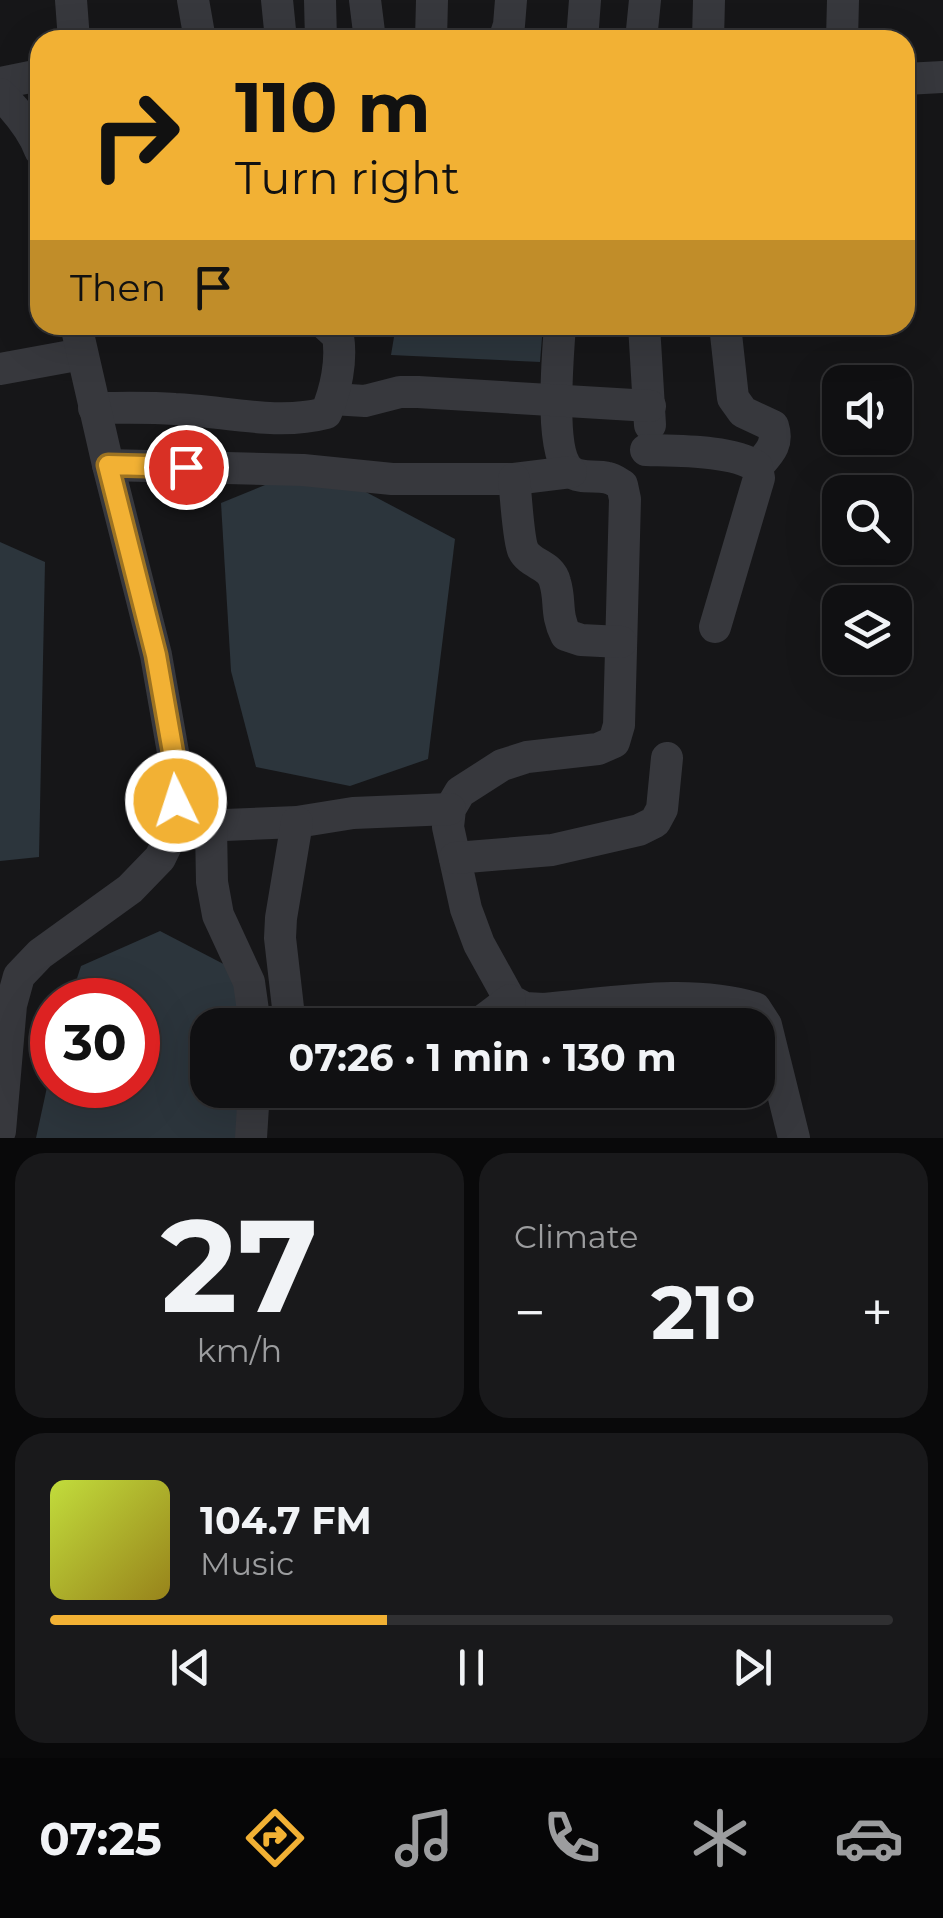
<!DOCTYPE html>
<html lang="en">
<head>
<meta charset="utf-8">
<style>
	body { margin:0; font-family:Montserrat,sans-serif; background:#19191b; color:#f1f3f6; height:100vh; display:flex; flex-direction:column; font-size:38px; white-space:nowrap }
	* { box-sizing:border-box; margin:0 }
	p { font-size:32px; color:#9c9d9f }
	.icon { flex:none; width:55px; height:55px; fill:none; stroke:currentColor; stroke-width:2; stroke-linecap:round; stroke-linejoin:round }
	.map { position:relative; height:1138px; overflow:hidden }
	.side { display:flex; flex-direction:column; gap:15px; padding:15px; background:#09090a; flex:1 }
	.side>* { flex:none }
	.banner { position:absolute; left:30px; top:30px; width:885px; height:305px; border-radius:30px; box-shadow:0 10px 40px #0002,0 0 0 2px #303032; background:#f2b134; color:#111; overflow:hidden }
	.controls { position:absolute; left:822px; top:365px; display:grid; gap:20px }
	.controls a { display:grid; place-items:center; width:90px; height:90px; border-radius:20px; background:#101012; box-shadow:0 10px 40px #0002,0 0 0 2px #303032; font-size:50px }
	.speed { position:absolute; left:30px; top:978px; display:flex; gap:20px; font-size:50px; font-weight:700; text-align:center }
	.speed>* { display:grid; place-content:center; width:130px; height:130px; border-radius:50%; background:#101012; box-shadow:0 10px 40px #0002,0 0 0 2px #303032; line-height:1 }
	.speed .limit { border:15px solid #d22; background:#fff; color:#111 }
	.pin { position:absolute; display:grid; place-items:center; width:85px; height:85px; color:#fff; margin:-42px; border:5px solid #fff; border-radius:50%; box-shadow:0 2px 10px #0007 }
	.me { position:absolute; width:110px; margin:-55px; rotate:356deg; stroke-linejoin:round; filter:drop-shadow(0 0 8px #0008) }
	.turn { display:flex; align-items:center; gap:35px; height:210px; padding:0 40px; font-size:45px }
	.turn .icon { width:130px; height:130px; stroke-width:2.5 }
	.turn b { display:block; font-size:70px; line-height:85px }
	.then { display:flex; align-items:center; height:95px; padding:0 40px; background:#0003; gap:20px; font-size:38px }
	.big { font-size:75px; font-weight:700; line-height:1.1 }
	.side .widget { flex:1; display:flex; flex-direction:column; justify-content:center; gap:15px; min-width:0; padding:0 35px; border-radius:30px; background:#19191b }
	.side .dial { align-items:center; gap:0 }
	.dial b { font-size:130px; line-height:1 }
	.song { display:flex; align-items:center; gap:30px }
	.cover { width:120px; height:120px; border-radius:15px; background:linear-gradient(135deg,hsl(70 70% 55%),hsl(50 70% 35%)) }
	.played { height:10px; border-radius:5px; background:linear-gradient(90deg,#f2b134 40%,#303032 40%) }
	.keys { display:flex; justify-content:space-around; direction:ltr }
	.heat { display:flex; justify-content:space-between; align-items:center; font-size:55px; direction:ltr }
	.side .tiles { flex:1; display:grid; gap:15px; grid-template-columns:1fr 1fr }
	.widget:last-child { grid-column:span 2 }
	.trip { position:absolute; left:190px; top:1008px; width:585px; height:100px; border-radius:30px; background:#101012; box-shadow:0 10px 40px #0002,0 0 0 2px #303032; font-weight:700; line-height:100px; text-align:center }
	.menu { display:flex; height:160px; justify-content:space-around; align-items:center; background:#060607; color:#9c9d9f }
	.menu .icon { width:70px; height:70px }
	.menu .active { color:#f2b134 }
	.menu b { font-size:45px; color:#f1f3f6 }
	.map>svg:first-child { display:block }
</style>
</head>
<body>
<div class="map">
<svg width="943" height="1138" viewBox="0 0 943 1138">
	<rect width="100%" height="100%" fill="#161618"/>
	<g fill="#2c353c">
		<polygon points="396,325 543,325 540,362 391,355"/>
		<polygon points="345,481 455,539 428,759 350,786 256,767 231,671 221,503 265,485"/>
		<polygon points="0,542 45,562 39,857 0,861"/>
		<polygon points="160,931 237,971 253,1025 208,1025 208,1090 248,1090 244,1138 36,1138 52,1064 52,1085 138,1085 138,1000 70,1000 81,966"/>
	</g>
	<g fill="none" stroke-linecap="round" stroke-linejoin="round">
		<g stroke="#37383d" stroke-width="32">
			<polyline points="71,0 74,40"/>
			<polyline points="193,0 200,40"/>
			<polyline points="277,0 281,40"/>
			<polyline points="320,0 321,40"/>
			<polyline points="365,0 370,40"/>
			<polyline points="431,40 432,0"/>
			<polyline points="504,40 509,25 511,0"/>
			<polyline points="582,40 585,0"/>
			<polyline points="641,40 645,0"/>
			<polyline points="708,40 709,0"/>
			<polyline points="842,40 843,0"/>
			<polyline points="905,79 943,77"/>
			<polyline points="0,83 40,75"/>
			<path d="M0,94C16,110 32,129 40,150"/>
			<path d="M560,325C558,354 549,452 570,471C581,480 595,474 608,478C613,479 617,482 622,485L625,499L619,725L614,742L598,749L527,757L502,765L460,792L450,809L448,827L466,909L479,944L510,1000L525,1008L544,1009C613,1003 688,988 755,1008L766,1025L794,1138"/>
			<polyline points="644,325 650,425"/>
			<path d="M725,325L733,398L743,412L773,426C779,445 769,453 757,467"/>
			<polyline points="0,369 82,354"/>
			<polyline points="332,399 365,401 400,392 418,392 650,406"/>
			<path d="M94,408C121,408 148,407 175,409C224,411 277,426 326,413C336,390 342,361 338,336L326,325"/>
			<path d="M646,450C675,451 735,450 757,467L759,478L715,627"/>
			<polyline points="108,465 303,470 392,479 514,479 571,472"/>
			<path d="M514,479C516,494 518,538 523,550C530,565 551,564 555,582C561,602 555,613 566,635L581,640L621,642"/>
			<polyline points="175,827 297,822 353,813 450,809"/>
			<polyline points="211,827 212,882 218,915 249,982 255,1025"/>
			<polyline points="455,858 552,850 639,830 655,822 662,809 667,758"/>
			<polyline points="290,1025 280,938 281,918 297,822"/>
			<polyline points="477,1025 510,1000"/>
			<polyline points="0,1131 11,1005 19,976 40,954 130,889 160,858 175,827 177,775 156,655 108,465 76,325"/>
			<polyline points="251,1138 254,1090"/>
		</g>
	</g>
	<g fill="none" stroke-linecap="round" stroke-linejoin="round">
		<defs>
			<polyline id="route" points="176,801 177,775 156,655 108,465 186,467"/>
		</defs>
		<use href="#route" stroke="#9d7322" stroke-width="25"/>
		<use href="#route" stroke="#f2b134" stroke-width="18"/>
	</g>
</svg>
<div class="controls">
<a><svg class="icon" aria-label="sound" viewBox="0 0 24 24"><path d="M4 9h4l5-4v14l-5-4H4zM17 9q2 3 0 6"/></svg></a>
<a><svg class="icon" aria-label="search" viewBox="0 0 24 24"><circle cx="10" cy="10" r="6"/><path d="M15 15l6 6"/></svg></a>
<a><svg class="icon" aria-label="layers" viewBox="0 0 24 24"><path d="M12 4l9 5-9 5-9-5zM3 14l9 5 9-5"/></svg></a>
</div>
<div class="speed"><div class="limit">30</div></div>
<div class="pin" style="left:186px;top:467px;background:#d93025"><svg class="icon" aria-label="arrive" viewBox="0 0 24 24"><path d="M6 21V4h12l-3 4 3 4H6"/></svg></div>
<svg class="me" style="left:176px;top:801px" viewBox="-20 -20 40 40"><circle r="17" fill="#f2b134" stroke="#fff" stroke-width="3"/><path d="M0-11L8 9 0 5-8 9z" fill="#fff"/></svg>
<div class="trip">07:26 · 1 min · 130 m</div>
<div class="banner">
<div class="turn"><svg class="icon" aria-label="right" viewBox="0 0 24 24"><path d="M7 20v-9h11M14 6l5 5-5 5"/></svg><div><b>110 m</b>Turn right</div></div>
<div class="then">Then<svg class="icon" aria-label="arrive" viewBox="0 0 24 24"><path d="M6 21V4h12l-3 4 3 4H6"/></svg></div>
</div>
</div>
<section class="side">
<div class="tiles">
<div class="widget dial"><b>27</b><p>km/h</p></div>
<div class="widget"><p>Climate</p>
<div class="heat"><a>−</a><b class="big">21°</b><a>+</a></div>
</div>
<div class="widget">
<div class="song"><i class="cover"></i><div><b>104.7 FM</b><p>Music</p></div></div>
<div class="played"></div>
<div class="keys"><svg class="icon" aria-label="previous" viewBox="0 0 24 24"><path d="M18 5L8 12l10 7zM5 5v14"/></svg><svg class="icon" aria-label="pause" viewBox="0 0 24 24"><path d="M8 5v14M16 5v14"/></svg><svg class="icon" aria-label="next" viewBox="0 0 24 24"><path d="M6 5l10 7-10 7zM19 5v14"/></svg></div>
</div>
</div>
</section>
<nav class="menu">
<b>07:25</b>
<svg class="icon active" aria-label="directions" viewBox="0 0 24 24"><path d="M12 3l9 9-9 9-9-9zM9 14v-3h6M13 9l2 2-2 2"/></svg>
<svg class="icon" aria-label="music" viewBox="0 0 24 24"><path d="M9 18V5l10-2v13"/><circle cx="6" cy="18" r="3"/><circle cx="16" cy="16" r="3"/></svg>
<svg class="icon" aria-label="phone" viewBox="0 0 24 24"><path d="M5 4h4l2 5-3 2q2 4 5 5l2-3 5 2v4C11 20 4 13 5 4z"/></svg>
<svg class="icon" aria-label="climate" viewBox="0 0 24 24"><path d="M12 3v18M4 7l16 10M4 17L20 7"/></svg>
<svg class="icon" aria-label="car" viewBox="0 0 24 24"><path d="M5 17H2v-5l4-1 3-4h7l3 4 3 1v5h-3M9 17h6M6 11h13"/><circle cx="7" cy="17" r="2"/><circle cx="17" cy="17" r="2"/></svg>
</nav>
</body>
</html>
